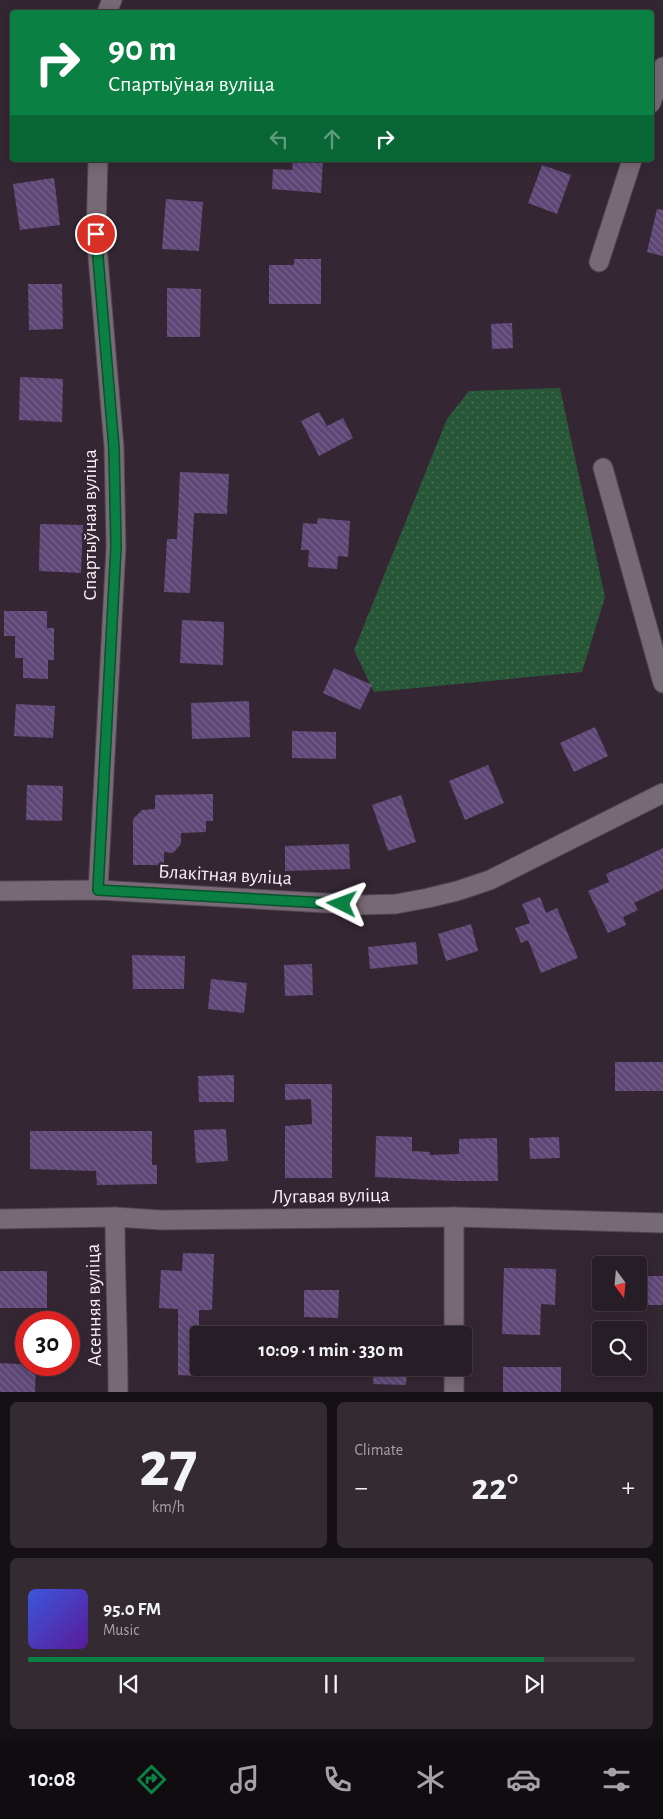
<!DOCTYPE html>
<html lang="en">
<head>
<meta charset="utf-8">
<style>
	body { margin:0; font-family:"Alegreya Sans",sans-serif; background:#332a32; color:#f1f3f6; height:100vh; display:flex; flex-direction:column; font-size:19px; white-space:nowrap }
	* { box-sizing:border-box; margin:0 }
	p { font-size:16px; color:#a4a2a7 }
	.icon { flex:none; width:28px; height:28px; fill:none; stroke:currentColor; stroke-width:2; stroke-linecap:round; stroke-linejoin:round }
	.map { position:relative; height:1392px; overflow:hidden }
	.sheet { display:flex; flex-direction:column; gap:10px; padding:10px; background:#151015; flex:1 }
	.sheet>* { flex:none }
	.hud { position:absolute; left:10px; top:10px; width:644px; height:152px; border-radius:5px; box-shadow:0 2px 12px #0003,0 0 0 1px #433b43; background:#0b8043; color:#fff; overflow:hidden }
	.needle { width:32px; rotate:164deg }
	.fabs { position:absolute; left:592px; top:1256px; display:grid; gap:10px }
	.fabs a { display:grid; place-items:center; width:55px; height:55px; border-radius:5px; background:#271d26; box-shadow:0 2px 12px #0003,0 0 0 1px #433b43; font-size:25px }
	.speed { position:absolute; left:15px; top:1311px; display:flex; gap:10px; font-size:25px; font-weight:700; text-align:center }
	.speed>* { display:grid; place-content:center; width:65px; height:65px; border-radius:50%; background:#271d26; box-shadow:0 2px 12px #0003,0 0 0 1px #433b43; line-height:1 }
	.speed .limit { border:8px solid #d22; background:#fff; color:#111 }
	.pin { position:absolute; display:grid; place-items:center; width:42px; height:42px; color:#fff; margin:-21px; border:2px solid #fff; border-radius:50%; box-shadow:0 1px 5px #0007 }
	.me { position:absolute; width:55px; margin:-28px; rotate:273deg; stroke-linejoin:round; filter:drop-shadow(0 0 4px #0008) }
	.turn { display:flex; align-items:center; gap:18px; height:105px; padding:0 15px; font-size:22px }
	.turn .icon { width:65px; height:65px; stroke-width:2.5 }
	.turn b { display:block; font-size:35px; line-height:42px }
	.lanes { display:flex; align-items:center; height:48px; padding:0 15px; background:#0003; justify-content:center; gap:25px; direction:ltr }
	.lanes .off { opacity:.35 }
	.big { font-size:38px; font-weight:700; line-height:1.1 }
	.sheet .card { flex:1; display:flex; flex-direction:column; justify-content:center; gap:8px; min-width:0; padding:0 18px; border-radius:8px; background:#332a32 }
	.sheet .dial { align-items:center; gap:0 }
	.dial b { font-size:65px; line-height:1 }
	.song { display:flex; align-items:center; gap:15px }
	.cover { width:60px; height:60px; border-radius:8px; background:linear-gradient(135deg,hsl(230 70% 55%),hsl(270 70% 35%)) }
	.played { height:5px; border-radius:2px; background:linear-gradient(90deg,#0b8043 85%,#433b43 85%) }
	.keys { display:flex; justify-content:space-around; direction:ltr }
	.heat { display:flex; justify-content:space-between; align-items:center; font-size:28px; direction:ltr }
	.sheet .tiles { flex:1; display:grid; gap:10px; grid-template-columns:1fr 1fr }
	.card:last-child { grid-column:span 2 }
	.trip { position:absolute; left:190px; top:1326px; width:282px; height:50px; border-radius:5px; background:#271d26; box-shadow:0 2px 12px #0003,0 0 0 1px #433b43; font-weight:700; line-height:50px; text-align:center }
	.tab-bar { display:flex; height:80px; justify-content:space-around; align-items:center; background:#100c0f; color:#a4a2a7 }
	.tab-bar .icon { width:35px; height:35px }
	.tab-bar .current { color:#0b8043 }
	.tab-bar b { font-size:22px; color:#f1f3f6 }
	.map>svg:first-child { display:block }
</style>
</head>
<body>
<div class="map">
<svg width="663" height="1392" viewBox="0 0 663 1392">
	<defs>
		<pattern id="green-dots" width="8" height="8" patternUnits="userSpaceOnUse" patternTransform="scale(1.25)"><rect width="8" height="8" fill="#285738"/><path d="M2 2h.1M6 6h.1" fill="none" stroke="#486f56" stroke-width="1.8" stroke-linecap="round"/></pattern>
		<pattern id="building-back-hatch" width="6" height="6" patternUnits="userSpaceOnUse" patternTransform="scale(1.25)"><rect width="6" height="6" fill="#5e4776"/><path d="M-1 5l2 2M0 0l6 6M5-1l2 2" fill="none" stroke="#76628a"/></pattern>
	</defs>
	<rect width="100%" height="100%" fill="#342733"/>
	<polygon fill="url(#green-dots)" points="560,388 605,597 582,672 374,692 354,650 447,419 469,391"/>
	<g fill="url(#building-back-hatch)">
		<polygon points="293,160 323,160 321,193 272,189 273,169 292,170"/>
		<polygon points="542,165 571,175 557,214 528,203"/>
		<polygon points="54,178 60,225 20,230 13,184"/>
		<polygon points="166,199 203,202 199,251 162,249"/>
		<polygon points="657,209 663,210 663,256 647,252"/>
		<polygon points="294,259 321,259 321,304 269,304 269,265 294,265"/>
		<polygon points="28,284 62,284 63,329 29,330"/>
		<polygon points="167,288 201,289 200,337 167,337"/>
		<polygon points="512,323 513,348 492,349 491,324"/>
		<polygon points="20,377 63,379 62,422 19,420"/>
		<polygon points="319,412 327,426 343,418 353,438 319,456 301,421"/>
		<polygon points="180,472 229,474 227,514 194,513 190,593 164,592 167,539 177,539"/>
		<polygon points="318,518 350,521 348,557 338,556 337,569 308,567 309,550 301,550 303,523 317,524"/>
		<polygon points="40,524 83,525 81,573 39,571"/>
		<polygon points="4,611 47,611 47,628 54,628 54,660 48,660 48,679 23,678 23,658 15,658 15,636 4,636"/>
		<polygon points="182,620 224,622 223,665 180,663"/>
		<polygon points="334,668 372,685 360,710 323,693"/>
		<polygon points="249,701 250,737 192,739 191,703"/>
		<polygon points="16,704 55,706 53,738 14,736"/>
		<polygon points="595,727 608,756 574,772 560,743"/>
		<polygon points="292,731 336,732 336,759 292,758"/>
		<polygon points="488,765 504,803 465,820 449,781"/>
		<polygon points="27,785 63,786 62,821 26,820"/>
		<polygon points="213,794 213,821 206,821 206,832 181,833 181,844 173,853 164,852 164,865 133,865 133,819 142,810 155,809 155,795"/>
		<polygon points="401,795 416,842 388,851 372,805"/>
		<polygon points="349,844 350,869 285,871 285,846"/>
		<polygon points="663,848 663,889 634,903 638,910 623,917 626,925 608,933 588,891 609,882 606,874 619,868 619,869"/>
		<polygon points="540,897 546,913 557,908 578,958 541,973 528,940 521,943 515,928 530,923 522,904"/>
		<polygon points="471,924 478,951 446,961 438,934"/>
		<polygon points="416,942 418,964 370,969 368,947"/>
		<polygon points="132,955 185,956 184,989 133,989"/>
		<polygon points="312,964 313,995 285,996 284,965"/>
		<polygon points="211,979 247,983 244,1013 208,1009"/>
		<rect x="615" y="1062" width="48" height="29"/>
		<polygon points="234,1075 234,1102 199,1102 198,1076"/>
		<polygon points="285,1084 332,1084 332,1178 285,1178 285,1126 312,1124 311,1099 285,1100"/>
		<polygon points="226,1129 228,1161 196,1163 194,1130"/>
		<polygon points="30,1131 152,1131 152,1165 157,1165 157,1184 97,1185 96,1171 30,1169"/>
		<polygon points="376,1136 412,1137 412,1151 430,1152 430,1155 459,1154 459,1139 497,1138 498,1181 453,1181 375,1177"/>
		<polygon points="559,1137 560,1158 530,1159 529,1138"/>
		<polygon points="183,1253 214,1254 212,1310 199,1310 199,1376 178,1375 178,1309 159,1308 161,1270 182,1271"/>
		<polygon points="504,1268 556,1269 555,1305 541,1304 540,1335 502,1334"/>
		<rect x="0" y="1271" width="47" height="37"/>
		<rect x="639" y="1276" width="24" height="29"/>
		<polygon points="304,1290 339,1290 338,1318 304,1317"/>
		<polygon points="0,1363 36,1365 35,1392 0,1392"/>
		<rect x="503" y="1367" width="58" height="25"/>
		<polygon points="374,1368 407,1368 406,1385 373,1384"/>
	</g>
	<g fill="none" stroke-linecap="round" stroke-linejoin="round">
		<defs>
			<g id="minor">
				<polyline points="107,12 112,0"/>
				<polyline points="651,103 663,67"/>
				<polyline points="599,262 632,160"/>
				<polyline points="603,468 663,683"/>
				<polyline points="98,890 116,547 114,447 96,234 98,160"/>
				<polyline points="0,891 98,890 361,905 396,904 428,898 457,891 490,880 663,793"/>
				<path d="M115,1217C115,1275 118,1333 118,1392"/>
				<polyline points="454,1217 454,1335"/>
				<polyline points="0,1219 115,1217 161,1220 454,1217 663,1223"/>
				<polyline points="454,1368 454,1392"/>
			</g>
		</defs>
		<use href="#minor" stroke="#50454f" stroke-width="21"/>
		<use href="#minor" stroke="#786977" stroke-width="19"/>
	</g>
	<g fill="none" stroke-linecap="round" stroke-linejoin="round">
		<defs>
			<polyline id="route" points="96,234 114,448 116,547 98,890 342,904"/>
		</defs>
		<use href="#route" stroke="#07532c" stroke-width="12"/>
		<use href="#route" stroke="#0b8043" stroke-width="9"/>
	</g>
	<g text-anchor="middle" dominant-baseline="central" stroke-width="5" stroke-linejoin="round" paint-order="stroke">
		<g font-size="20" fill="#f9f0f8" stroke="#342733">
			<text transform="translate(90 525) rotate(-90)">Спартыўная вуліца</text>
			<text transform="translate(225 875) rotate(3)">Блакітная вуліца</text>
			<text transform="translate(331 1196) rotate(-1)">Лугавая вуліца</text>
			<text transform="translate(94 1305) rotate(-91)">Асенняя вуліца</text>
		</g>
	</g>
</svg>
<div class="fabs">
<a><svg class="needle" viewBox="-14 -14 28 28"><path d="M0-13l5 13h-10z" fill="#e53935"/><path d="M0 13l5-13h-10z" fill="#a4a2a7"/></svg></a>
<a><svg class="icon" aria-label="search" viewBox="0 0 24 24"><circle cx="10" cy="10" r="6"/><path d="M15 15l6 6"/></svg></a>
</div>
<div class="speed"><div class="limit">30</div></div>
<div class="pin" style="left:96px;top:234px;background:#d93025"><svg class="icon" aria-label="arrive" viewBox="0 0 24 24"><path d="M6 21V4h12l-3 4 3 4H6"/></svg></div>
<svg class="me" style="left:342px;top:904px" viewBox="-20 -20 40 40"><path d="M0-17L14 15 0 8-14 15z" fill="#0b8043" stroke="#fff" stroke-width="4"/></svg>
<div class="trip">10:09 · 1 min · 330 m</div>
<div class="hud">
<div class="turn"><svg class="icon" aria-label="right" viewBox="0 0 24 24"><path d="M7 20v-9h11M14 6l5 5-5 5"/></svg><div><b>90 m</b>Спартыўная вуліца</div></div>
<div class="lanes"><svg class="icon off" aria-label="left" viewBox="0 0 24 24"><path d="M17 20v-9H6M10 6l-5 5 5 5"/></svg><svg class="icon off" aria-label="ahead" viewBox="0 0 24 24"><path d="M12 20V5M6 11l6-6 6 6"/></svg><svg class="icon" aria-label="right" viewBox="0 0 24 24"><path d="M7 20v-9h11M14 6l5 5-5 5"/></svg></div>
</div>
</div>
<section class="sheet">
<div class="tiles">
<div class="card dial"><b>27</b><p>km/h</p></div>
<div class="card"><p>Climate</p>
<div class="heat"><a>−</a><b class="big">22°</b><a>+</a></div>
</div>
<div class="card">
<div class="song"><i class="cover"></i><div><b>95.0 FM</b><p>Music</p></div></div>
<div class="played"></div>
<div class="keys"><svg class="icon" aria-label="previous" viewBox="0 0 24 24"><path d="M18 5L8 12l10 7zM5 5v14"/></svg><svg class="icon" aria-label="pause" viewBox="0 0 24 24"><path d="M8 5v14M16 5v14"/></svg><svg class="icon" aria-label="next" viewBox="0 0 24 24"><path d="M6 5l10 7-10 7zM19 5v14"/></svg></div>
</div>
</div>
</section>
<nav class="tab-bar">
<b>10:08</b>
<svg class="icon current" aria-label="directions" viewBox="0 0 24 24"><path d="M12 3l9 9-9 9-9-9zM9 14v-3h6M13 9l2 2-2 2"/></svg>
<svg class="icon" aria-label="music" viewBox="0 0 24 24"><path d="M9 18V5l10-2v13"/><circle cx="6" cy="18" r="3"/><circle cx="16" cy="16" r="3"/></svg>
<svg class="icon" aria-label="phone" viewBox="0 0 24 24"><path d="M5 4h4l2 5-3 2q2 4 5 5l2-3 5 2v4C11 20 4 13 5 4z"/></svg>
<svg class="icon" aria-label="climate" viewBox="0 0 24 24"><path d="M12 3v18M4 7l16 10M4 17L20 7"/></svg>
<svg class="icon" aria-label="car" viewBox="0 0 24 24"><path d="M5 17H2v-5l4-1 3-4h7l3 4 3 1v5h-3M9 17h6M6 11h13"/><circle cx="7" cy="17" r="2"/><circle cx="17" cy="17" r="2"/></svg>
<svg class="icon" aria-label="filters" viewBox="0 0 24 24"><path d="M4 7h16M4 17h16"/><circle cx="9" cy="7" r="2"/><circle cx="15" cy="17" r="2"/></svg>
</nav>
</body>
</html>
